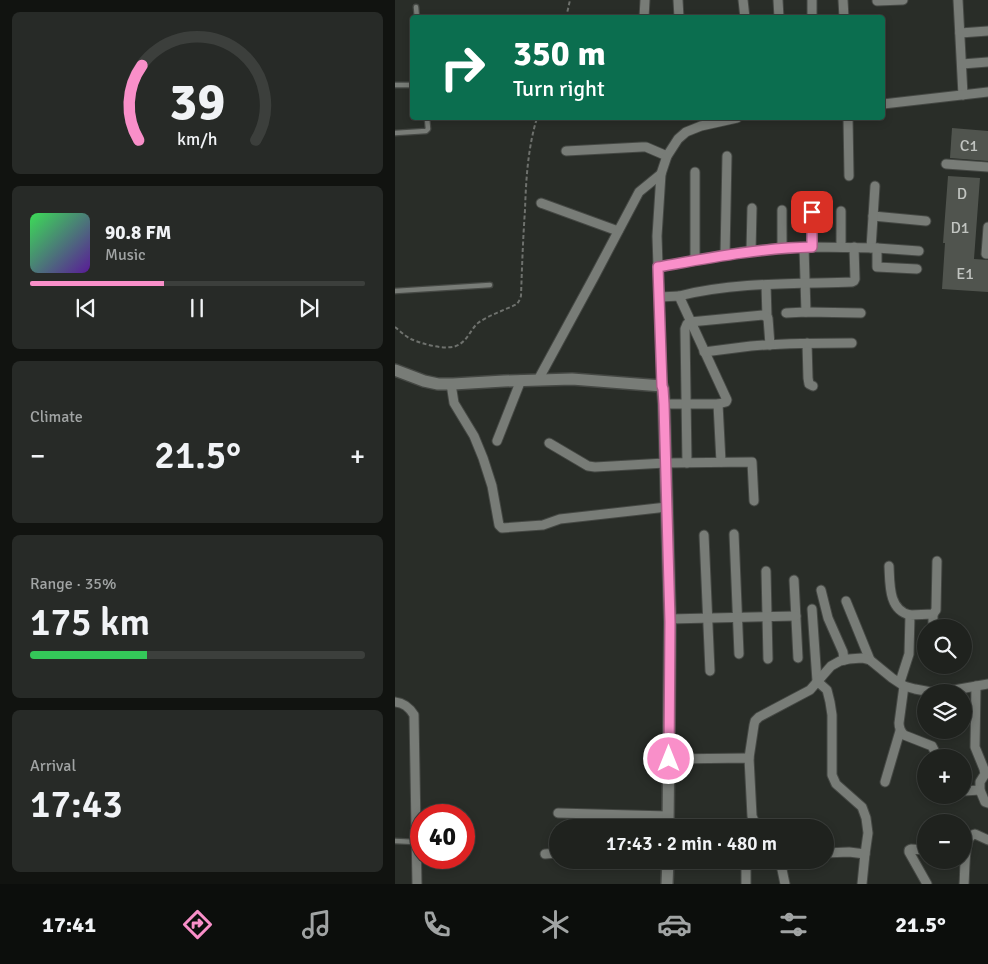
<!DOCTYPE html>
<html lang="en">
<head>
<meta charset="utf-8">
<style>
	body { margin:0; font-family:Signika,sans-serif; background:#272a27; color:#f1f3f6; height:100vh; display:flex; flex-direction:column; font-size:19px; white-space:nowrap }
	* { box-sizing:border-box; margin:0 }
	p { font-size:16px; color:#a1a4a4 }
	.icon { flex:none; width:28px; height:28px; fill:none; stroke:currentColor; stroke-width:2; stroke-linecap:round; stroke-linejoin:round }
	.map { position:relative; flex:1; overflow:hidden }
	.details { display:flex; flex-direction:column; gap:12px; padding:12px; background:#111310; width:395px }
	.details>* { flex:none }
	.hud { position:absolute; left:15px; top:15px; width:475px; height:105px; border-radius:5px; box-shadow:0 2px 8px #0003,0 0 0 1px #3c3f3c; background:#0b6e4f; color:#fff; overflow:hidden }
	.buttons { position:absolute; left:522px; top:619px; display:grid; gap:10px }
	.buttons a { display:grid; place-items:center; width:55px; height:55px; border-radius:50%; background:#1f221e; box-shadow:0 2px 8px #0003,0 0 0 1px #3c3f3c; font-size:25px }
	.speed { position:absolute; left:15px; top:804px; display:flex; gap:10px; font-size:25px; font-weight:700; text-align:center }
	.speed>* { display:grid; place-content:center; width:65px; height:65px; border-radius:50%; background:#1f221e; box-shadow:0 2px 8px #0003,0 0 0 1px #3c3f3c; line-height:1 }
	.speed .limit { border:8px solid #d22; background:#fff; color:#111 }
	.pin { position:absolute; display:grid; place-items:center; width:42px; height:42px; color:#fff; margin:-21px; border-radius:10px; box-shadow:0 2px 8px #0006 }
	.me { position:absolute; width:55px; margin:-28px; rotate:0deg; stroke-linejoin:round; filter:drop-shadow(0 0 4px #0008) }
	.turn { display:flex; align-items:center; gap:18px; height:105px; padding:0 20px; font-size:22px }
	.turn .icon { width:65px; height:65px; stroke-width:2.5 }
	.turn b { display:block; font-size:35px; line-height:42px }
	.big { font-size:38px; font-weight:600; line-height:1.1 }
	.details .widget { flex:1; display:flex; flex-direction:column; justify-content:center; gap:8px; min-width:0; padding:0 18px; border-radius:8px; background:#272a27 }
	.details .dial { align-items:center; gap:0 }
	.dial svg { height:130px; overflow:visible; fill:none; stroke:#3c3f3c; stroke-width:7; stroke-linecap:round; text-anchor:middle }
	.dial text { fill:#f1f3f6; stroke:none }
	.song { display:flex; align-items:center; gap:15px }
	.cover { width:60px; height:60px; border-radius:8px; background:linear-gradient(135deg,hsl(130 70% 55%),hsl(270 70% 35%)) }
	.played { height:5px; border-radius:2px; background:linear-gradient(90deg,#f98fc9 40%,#3c3f3c 40%) }
	.keys { display:flex; justify-content:space-around; direction:ltr }
	.heat { display:flex; justify-content:space-between; align-items:center; font-size:28px; direction:ltr }
	.charge { height:8px; border-radius:4px; background:linear-gradient(90deg,#34c759 35%,#3c3f3c 0) }
	.trip { position:absolute; left:154px; top:819px; width:285px; height:50px; border-radius:25px; background:#1f221e; box-shadow:0 2px 8px #0003,0 0 0 1px #3c3f3c; font-weight:600; line-height:50px; text-align:center }
	.tabs { display:flex; height:80px; justify-content:space-around; align-items:center; background:#0c0e0c; color:#a1a4a4 }
	.tabs .icon { width:35px; height:35px }
	.tabs .active { color:#f98fc9 }
	.tabs b { font-size:22px; color:#f1f3f6 }
	main { display:flex; flex:1; min-height:0 }
	.map>svg:first-child { display:block }
</style>
</head>
<body>
<main>
<section class="details">
<div class="widget dial"><svg viewBox="0 0 100 80">
<path d="M14 69A42 42 0 1 1 86 69"/>
<path d="M14 69A42 42 0 0 1 16 23" stroke="#f98fc9"/>
<text x="50" y="56" font-size="32" font-weight="700">39</text>
<text x="50" y="72" font-size="11">km/h</text>
</svg></div>
<div class="widget">
<div class="song"><i class="cover"></i><div><b>90.8 FM</b><p>Music</p></div></div>
<div class="played"></div>
<div class="keys"><svg class="icon" aria-label="previous" viewBox="0 0 24 24"><path d="M18 5L8 12l10 7zM5 5v14"/></svg><svg class="icon" aria-label="pause" viewBox="0 0 24 24"><path d="M8 5v14M16 5v14"/></svg><svg class="icon" aria-label="next" viewBox="0 0 24 24"><path d="M6 5l10 7-10 7zM19 5v14"/></svg></div>
</div>
<div class="widget"><p>Climate</p>
<div class="heat"><a>−</a><b class="big">21.5°</b><a>+</a></div>
</div>
<div class="widget"><p>Range · 35%</p><b class="big">175 km</b><div class="charge"></div></div>
<div class="widget"><p>Arrival</p><b class="big">17:43</b></div>
</section>
<div class="map">
<svg width="593" height="884" viewBox="0 0 593 884">
	<rect width="100%" height="100%" fill="#292d28"/>
	<g fill="#50544e">
		<polygon points="557,128 593,131 593,161 555,158"/>
		<polygon points="553,176 585,178 579,259 593,260 593,292 547,289 550,243 548,243"/>
	</g>
	<g fill="none" stroke-linecap="round" stroke-linejoin="round">
		<defs>
			<g id="service">
				<polyline points="21,7 22,18"/>
				<polyline points="0,85 18,85"/>
				<polyline points="0,133 31,131 33,129 32,118"/>
				<polyline points="0,291 95,285"/>
				<polyline points="0,841 21,842"/>
			</g>
			<g id="minor">
				<polyline points="283,0 284,18"/>
				<polyline points="348,0 350,18"/>
				<polyline points="383,0 384,18"/>
				<polyline points="417,0 417,18"/>
				<polyline points="448,0 449,18"/>
				<polyline points="563,0 568,95"/>
				<polyline points="482,1 508,0"/>
				<polyline points="249,18 250,0"/>
				<polyline points="565,33 593,31"/>
				<polyline points="567,64 593,62"/>
				<polyline points="488,104 593,92"/>
				<polyline points="453,118 454,176"/>
				<polyline points="171,151 247,147 251,147 272,156"/>
				<polyline points="551,164 593,167"/>
				<polyline points="300,172 300,260"/>
				<polyline points="146,203 223,231"/>
				<polyline points="446,211 446,247"/>
				<polyline points="478,216 531,221"/>
				<polyline points="593,227 591,254 593,254"/>
				<polyline points="409,247 411,312"/>
				<polyline points="417,247 417,212"/>
				<polyline points="387,248 387,210"/>
				<polyline points="476,248 480,186"/>
				<polyline points="482,248 482,267 522,269"/>
				<polyline points="356,251 357,208"/>
				<polyline points="330,255 332,156"/>
				<polyline points="263,267 347,252 387,248 417,247 482,248 524,251"/>
				<polyline points="371,285 372,317"/>
				<path d="M284,296C340,282 399,284 457,282L459,281L460,279L459,247"/>
				<polyline points="265,297 284,296 332,400 331,402 323,404 269,404"/>
				<polyline points="391,313 411,312 466,313"/>
				<polyline points="412,343 413,378 414,384 418,386"/>
				<path d="M309,352C324,350 340,348 356,346C389,343 423,343 457,343"/>
				<polyline points="143,380 199,277 244,192 266,174"/>
				<polyline points="56,384 59,403 79,436 88,458 97,486 104,525 107,528 148,525 165,519 272,507"/>
				<polyline points="267,386 262,236 266,174 272,156 283,139 291,132 306,126 342,118"/>
				<polyline points="323,404 326,462"/>
				<polyline points="102,441 126,380"/>
				<polyline points="154,443 193,466 200,467 270,463 357,462 359,501"/>
				<polyline points="292,463 290,329 292,324 295,322 368,315 373,318 375,345"/>
				<polyline points="339,534 344,654"/>
				<polyline points="309,535 315,671"/>
				<path d="M494,566C495,583 493,610 515,615"/>
				<polyline points="371,571 373,659"/>
				<polyline points="399,580 403,658"/>
				<polyline points="426,590 433,618 448,652 449,660"/>
				<polyline points="451,601 475,660"/>
				<polyline points="417,609 422,681 432,690 435,702 437,715 437,775 441,784 467,807 471,818 473,833 470,854"/>
				<polyline points="274,619 401,616"/>
				<polyline points="538,628 538,614"/>
				<polyline points="505,682 514,654 515,615 538,614 541,610 542,561"/>
				<path d="M509,686L504,723C504,728 505,731 509,735L537,746L543,758"/>
				<polyline points="581,686 580,747 589,769 590,774 585,782 585,790 590,802 593,803"/>
				<path d="M0,702C9,703 14,707 19,715L22,884"/>
				<polyline points="354,758 359,725 360,721 364,717 415,690 436,666 445,661 454,659 467,658 475,660 497,678 509,686 520,689 536,692 559,690 593,684"/>
				<polyline points="274,759 354,758 357,816 362,828"/>
				<polyline points="490,782 505,731"/>
				<polyline points="569,791 585,790"/>
				<polyline points="163,813 273,816"/>
				<polyline points="531,850 516,849 514,850 514,852 532,884"/>
				<polyline points="430,853 454,852 470,854 467,884"/>
				<polyline points="150,854 162,853"/>
				<polyline points="351,860 351,884"/>
				<polyline points="385,860 390,884"/>
				<path d="M569,884C570,874 569,842 576,836C577,835 578,835 580,834L593,840"/>
			</g>
			<g id="tertiary">
				<polyline points="0,370 29,381 43,384 58,384 109,381 177,379 267,386 268,389 269,404 275,622 273,828"/>
				<polyline points="272,884 273,860"/>
			</g>
		</defs>
		<use href="#service" stroke="#454844" stroke-width="7"/>
		<use href="#minor" stroke="#454844" stroke-width="11"/>
		<use href="#tertiary" stroke="#454844" stroke-width="14"/>
		<g stroke="#6e716d" stroke-width="2" stroke-dasharray="4 2.5" stroke-linecap="butt">
			<polyline points="171,18 175,0"/>
			<path d="M0,327C5,331 10,336 16,339C27,344 54,352 65,344C73,339 76,329 83,323C94,315 110,310 122,304L124,301L126,296C127,267 128,238 130,210C131,179 133,147 142,118"/>
		</g>
		<use href="#service" stroke="#787c77" stroke-width="4.5"/>
		<use href="#minor" stroke="#787c77" stroke-width="9"/>
		<use href="#tertiary" stroke="#787c77" stroke-width="11"/>
	</g>
	<g fill="none" stroke-linecap="round" stroke-linejoin="round">
		<defs>
			<path id="route" d="M274,759L275,622L269,404L268,389L267,386L263,267C314,258 365,248 417,247V212"/>
		</defs>
		<use href="#route" stroke="#a25d83" stroke-width="12"/>
		<use href="#route" stroke="#f98fc9" stroke-width="9"/>
	</g>
	<g text-anchor="middle" dominant-baseline="central" stroke-width="4" stroke-linejoin="round" paint-order="stroke">
		<g font-size="16" fill="#c1c4c0">
			<text x="574" y="146">C1</text>
			<text x="567" y="194">D</text>
			<text x="565" y="228">D1</text>
			<text x="570" y="274">E1</text>
		</g>
	</g>
</svg>
<div class="buttons">
<a><svg class="icon" aria-label="search" viewBox="0 0 24 24"><circle cx="10" cy="10" r="6"/><path d="M15 15l6 6"/></svg></a>
<a><svg class="icon" aria-label="layers" viewBox="0 0 24 24"><path d="M12 4l9 5-9 5-9-5zM3 14l9 5 9-5"/></svg></a>
<a>+</a>
<a>−</a>
</div>
<div class="speed"><div class="limit">40</div></div>
<div class="pin" style="left:417px;top:212px;background:#d93025"><svg class="icon" aria-label="arrive" viewBox="0 0 24 24"><path d="M6 21V4h12l-3 4 3 4H6"/></svg></div>
<svg class="me" style="left:274px;top:759px" viewBox="-20 -20 40 40"><circle r="17" fill="#f98fc9" stroke="#fff" stroke-width="3"/><path d="M0-11L8 9 0 5-8 9z" fill="#fff"/></svg>
<div class="trip">17:43 · 2 min · 480 m</div>
<div class="hud">
<div class="turn"><svg class="icon" aria-label="right" viewBox="0 0 24 24"><path d="M7 20v-9h11M14 6l5 5-5 5"/></svg><div><b>350 m</b>Turn right</div></div>
</div>
</div>
</main>
<nav class="tabs">
<b>17:41</b>
<svg class="icon active" aria-label="directions" viewBox="0 0 24 24"><path d="M12 3l9 9-9 9-9-9zM9 14v-3h6M13 9l2 2-2 2"/></svg>
<svg class="icon" aria-label="music" viewBox="0 0 24 24"><path d="M9 18V5l10-2v13"/><circle cx="6" cy="18" r="3"/><circle cx="16" cy="16" r="3"/></svg>
<svg class="icon" aria-label="phone" viewBox="0 0 24 24"><path d="M5 4h4l2 5-3 2q2 4 5 5l2-3 5 2v4C11 20 4 13 5 4z"/></svg>
<svg class="icon" aria-label="climate" viewBox="0 0 24 24"><path d="M12 3v18M4 7l16 10M4 17L20 7"/></svg>
<svg class="icon" aria-label="car" viewBox="0 0 24 24"><path d="M5 17H2v-5l4-1 3-4h7l3 4 3 1v5h-3M9 17h6M6 11h13"/><circle cx="7" cy="17" r="2"/><circle cx="17" cy="17" r="2"/></svg>
<svg class="icon" aria-label="filters" viewBox="0 0 24 24"><path d="M4 7h16M4 17h16"/><circle cx="9" cy="7" r="2"/><circle cx="15" cy="17" r="2"/></svg>
<b>21.5°</b>
</nav>
</body>
</html>
